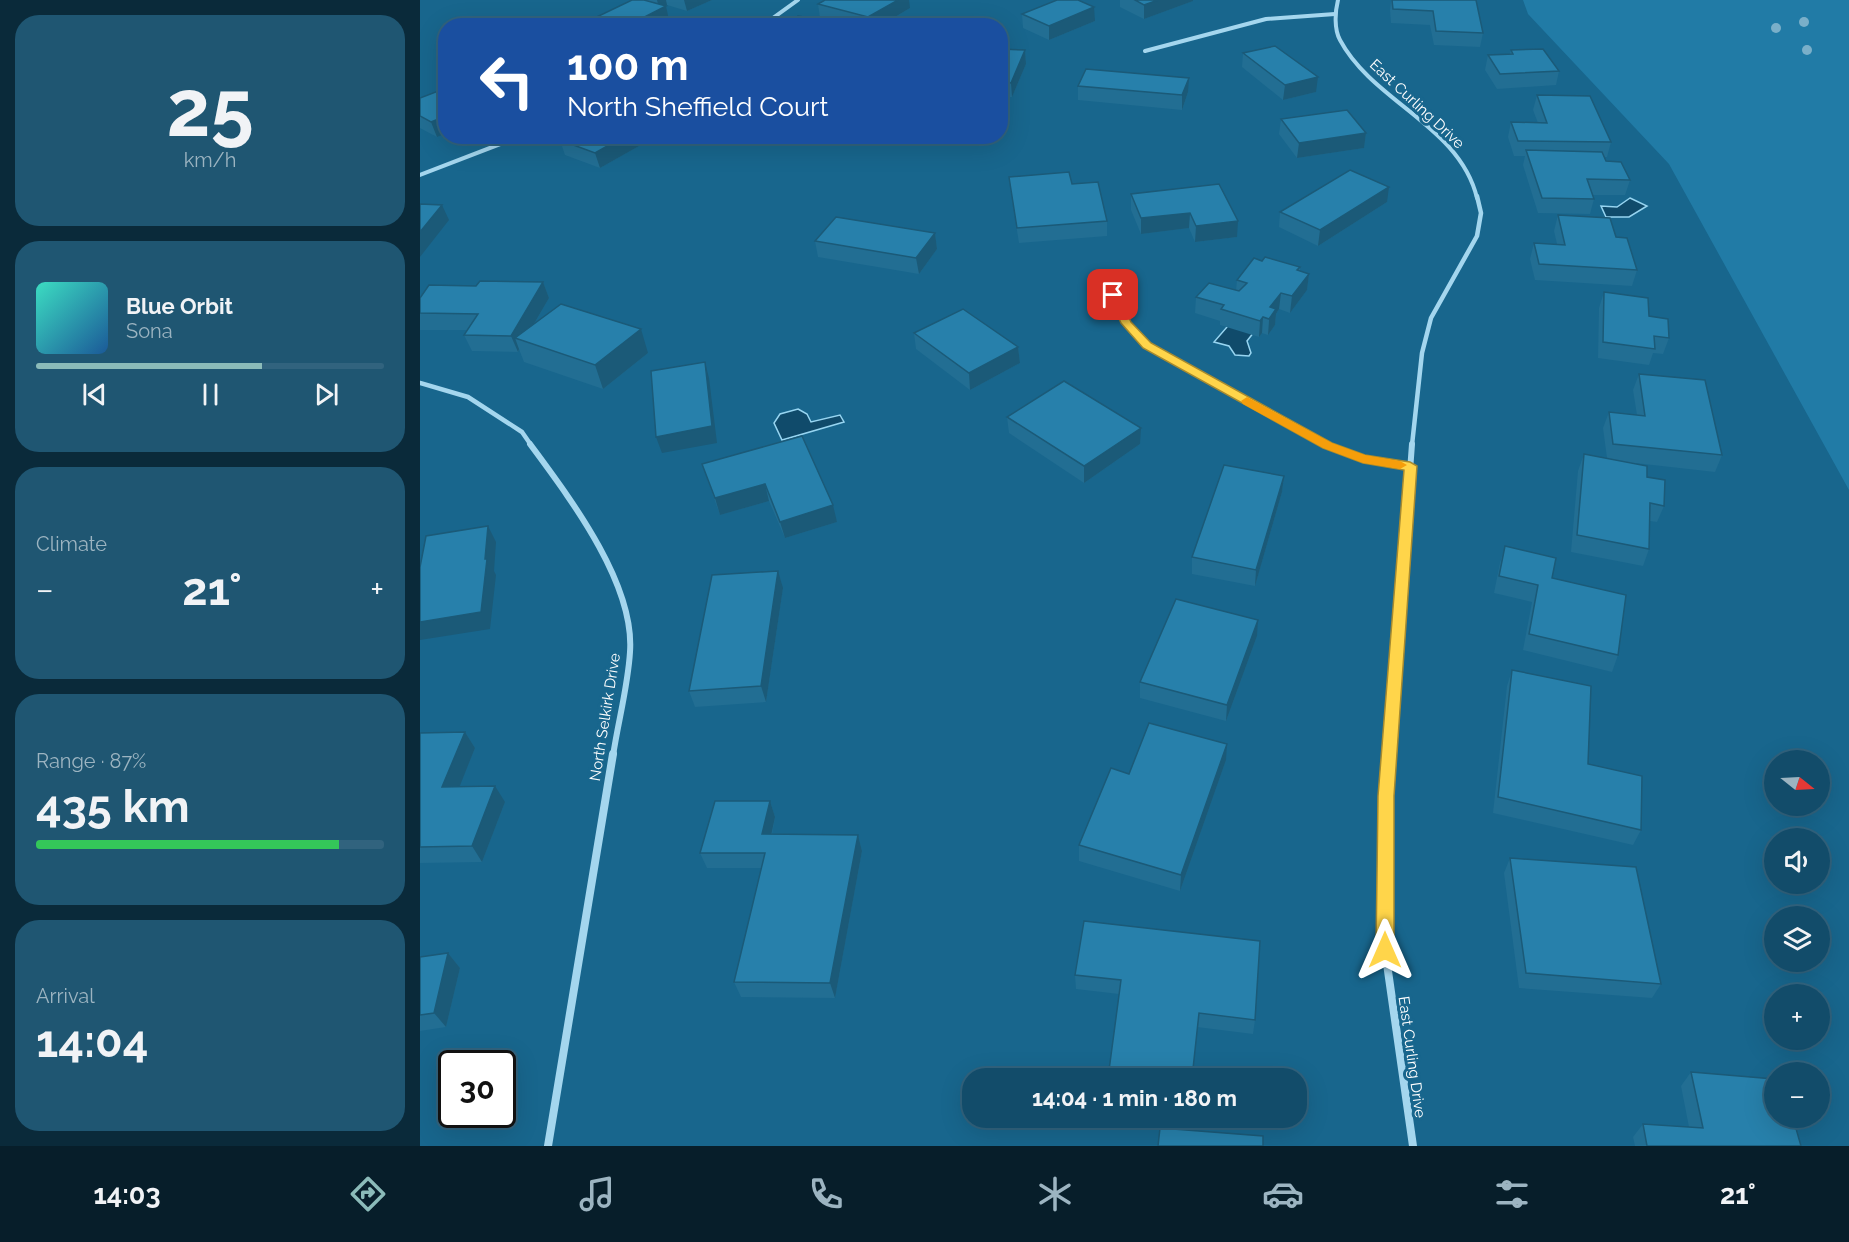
<!DOCTYPE html>
<html lang="en">
<head>
<meta charset="utf-8">
<style>
	body { margin:0; font-family:Raleway,sans-serif; background:#1f5672; color:#f1f3f6; height:100vh; display:flex; flex-direction:column; font-size:22px; white-space:nowrap }
	* { box-sizing:border-box; margin:0 }
	p { font-size:20px; color:#9cb4c1 }
	.icon { flex:none; width:33px; height:33px; fill:none; stroke:currentColor; stroke-width:2; stroke-linecap:round; stroke-linejoin:round }
	.map { position:relative; flex:1; overflow:hidden }
	.drawer { display:flex; flex-direction:column; gap:15px; padding:15px; background:#0a2a3a; width:420px }
	.drawer>* { flex:none }
	.top-card { position:absolute; left:18px; top:18px; width:570px; height:126px; border-radius:24px; box-shadow:0 6px 24px #0002,0 0 0 2px #31637e; background:#1a4fa0; color:#fff; overflow:hidden }
	.needle { width:39px; rotate:108deg }
	.buttons { position:absolute; left:1344px; top:750px; display:grid; gap:12px }
	.buttons a { display:grid; place-items:center; width:66px; height:66px; border-radius:50%; background:#124c6a; box-shadow:0 6px 24px #0002,0 0 0 2px #31637e; font-size:30px }
	.speed { position:absolute; left:18px; top:1050px; display:flex; gap:12px; font-size:30px; font-weight:700; text-align:center }
	.speed>* { display:grid; place-content:center; width:78px; height:78px; border-radius:50%; background:#124c6a; box-shadow:0 6px 24px #0002,0 0 0 2px #31637e; line-height:1 }
	.speed .limit { border:3px solid #111; border-radius:9px; background:#fff; color:#111 }
	.pin { position:absolute; display:grid; place-items:center; width:51px; height:51px; color:#fff; margin:-26px; border-radius:12px; box-shadow:0 3px 9px #0006 }
	.me { position:absolute; width:66px; margin:-33px; rotate:0deg; stroke-linejoin:round; filter:drop-shadow(0 0 4px #0008) }
	.turn { display:flex; align-items:center; gap:21px; height:126px; padding:0 30px; font-size:27px }
	.turn .icon { width:78px; height:78px; stroke-width:2.5 }
	.turn b { display:block; font-size:42px; line-height:51px }
	.big { font-size:45px; font-weight:700; line-height:1.1 }
	.drawer .card { flex:1; display:flex; flex-direction:column; justify-content:center; gap:9px; min-width:0; padding:0 21px; border-radius:24px; background:#1f5672 }
	.drawer .dial { align-items:center; gap:0 }
	.dial b { font-size:78px; line-height:1 }
	.song { display:flex; align-items:center; gap:18px }
	.cover { width:72px; height:72px; border-radius:9px; background:linear-gradient(135deg,hsl(170 70% 55%),hsl(210 70% 35%)) }
	.played { height:6px; border-radius:3px; background:linear-gradient(90deg,#8bbbb9 65%,#31637e 65%) }
	.keys { display:flex; justify-content:space-around; direction:ltr }
	.heat { display:flex; justify-content:space-between; align-items:center; font-size:33px; direction:ltr }
	.charge { height:9px; border-radius:4px; background:linear-gradient(90deg,#34c759 87%,#31637e 0) }
	.trip { position:absolute; left:542px; top:1068px; width:345px; height:60px; border-radius:24px; background:#124c6a; box-shadow:0 6px 24px #0002,0 0 0 2px #31637e; font-weight:700; line-height:60px; text-align:center }
	.tab-bar { display:flex; height:96px; justify-content:space-around; align-items:center; background:#071e2a; color:#9cb4c1 }
	.tab-bar .icon { width:42px; height:42px }
	.tab-bar .current { color:#8bbbb9 }
	.tab-bar b { font-size:27px; color:#f1f3f6 }
	main { display:flex; flex:1; min-height:0 }
	.map>svg:first-child { display:block }
</style>
</head>
<body>
<main>
<section class="drawer">
<div class="card dial"><b>25</b><p>km/h</p></div>
<div class="card">
<div class="song"><i class="cover"></i><div><b>Blue Orbit</b><p>Sona</p></div></div>
<div class="played"></div>
<div class="keys"><svg class="icon" aria-label="previous" viewBox="0 0 24 24"><path d="M18 5L8 12l10 7zM5 5v14"/></svg><svg class="icon" aria-label="pause" viewBox="0 0 24 24"><path d="M8 5v14M16 5v14"/></svg><svg class="icon" aria-label="next" viewBox="0 0 24 24"><path d="M6 5l10 7-10 7zM19 5v14"/></svg></div>
</div>
<div class="card"><p>Climate</p>
<div class="heat"><a>−</a><b class="big">21°</b><a>+</a></div>
</div>
<div class="card"><p>Range · 87%</p><b class="big">435 km</b><div class="charge"></div></div>
<div class="card"><p>Arrival</p><b class="big">14:04</b></div>
</section>
<div class="map">
<svg width="1429" height="1146" viewBox="0 0 1429 1146">
	<rect width="100%" height="100%" fill="#18668d"/>
	<polygon fill="#217ba6" points="1103,0 1429,0 1429,490 1249,164 1108,14"/>
	<g fill="#104b6b" stroke="#97d5f1" stroke-width="1.5">
		<polygon points="1210,198 1227,206 1209,217 1186,217 1181,206 1197,207"/>
		<polygon points="813,320 838,327 827,341 831,353 829,356 815,355 809,346 794,342"/>
		<polygon points="378,409 387,414 391,422 420,415 424,422 362,440 354,423 360,414"/>
	</g>
	<g fill="none" stroke-linecap="round" stroke-linejoin="round">
		<g stroke="#a4d6ee" stroke-width="4">
			<path d="M918,0C915,12 914,29 920,40C953,102 1040,126 1057,198"/>
			<polyline points="342,26 378,0"/>
			<polyline points="725,51 846,19 915,14"/>
			<polyline points="0,175 101,136"/>
		</g>
		<g stroke="#a4d6ee" stroke-width="4.5">
			<polyline points="693,295 706,323 727,345 908,445"/>
			<polyline points="0,383 48,397 102,432 111,445"/>
			<polyline points="992,445 1002,353 1011,318 1057,236 1061,213 1057,196"/>
		</g>
		<g stroke="#a4d6ee" stroke-width="6">
			<path d="M110,444C149,497 215,583 210,652C208,686 198,722 193,756"/>
			<polyline points="905,444 943,459 990,466"/>
			<polyline points="969,756 992,444"/>
		</g>
		<g stroke="#a4d6ee" stroke-width="8">
			<polyline points="969,754 966,796 965,950 993,1146"/>
			<polyline points="128,1146 193,754"/>
		</g>
	</g>
	<g fill="#7aafc9">
		<circle cx="1384" cy="22" r="5"/>
		<circle cx="1356" cy="28" r="5"/>
		<circle cx="1387" cy="50" r="5"/>
	</g>
	<g fill="#226e93">
		<polygon points="212,0 292,0 267,11 247,5 244,6 249,20 239,26 160,26"/>
		<polygon points="700,0 773,0 773,1 724,19 700,7"/>
		<polygon points="971,0 1056,0 1063,33 1060,47 1014,45 1010,25 971,23 970,10"/>
		<polygon points="398,4 490,8 460,26 366,26 422,24 400,18"/>
		<polygon points="602,14 675,21 629,40 603,28"/>
		<polygon points="580,49 605,50 606,64 592,97 580,97"/>
		<polygon points="1091,50 1139,71 1136,85 1077,89 1065,70 1068,55 1090,54"/>
		<polygon points="823,53 896,92 863,100 822,67"/>
		<polygon points="658,86 768,92 762,110 658,100"/>
		<polygon points="26,88 17,137 0,128 0,98"/>
		<polygon points="1117,95 1191,142 1187,157 1184,157 1186,161 1210,180 1205,195 1173,195 1174,199 1170,214 1118,213 1103,165 1105,156 1094,156 1088,137 1091,122 1118,123 1113,110"/>
		<polygon points="861,119 946,133 944,148 877,158 859,134"/>
		<polygon points="235,137 180,168 145,155 140,140"/>
		<polygon points="589,177 652,184 687,221 687,236 599,243 591,192"/>
		<polygon points="799,184 817,237 775,242 769,228 721,234 711,210 711,194"/>
		<polygon points="967,202 898,246 859,227 860,212"/>
		<polygon points="1138,215 1196,237 1217,270 1212,286 1115,280 1110,259 1114,243 1137,244 1134,231"/>
		<polygon points="515,233 517,249 499,274 398,257 395,241"/>
		<polygon points="842,261 880,267 880,271 889,274 887,290 870,313 859,309 856,314 855,325 848,335 842,333 839,337 800,325 800,321 775,313 776,297 816,290 817,280"/>
		<polygon points="123,282 129,298 114,324 228,353 183,389 104,362 99,349 98,352 52,351 44,335 48,330 0,330 0,298 56,286"/>
		<polygon points="1184,292 1229,316 1249,338 1243,354 1233,353 1229,365 1178,358 1179,308"/>
		<polygon points="494,333 598,347 600,363 550,390 496,349"/>
		<polygon points="1219,374 1302,455 1295,472 1215,463 1227,477 1244,506 1237,522 1230,521 1229,549 1223,566 1151,552 1158,471 1164,454 1187,458 1183,428 1189,412 1217,415 1213,390"/>
		<polygon points="587,417 720,444 664,483 589,433"/>
		<polygon points="382,436 417,522 365,538 349,501 300,515 282,464"/>
		<polygon points="864,476 862,492 835,586 772,574 772,557"/>
		<polygon points="1085,546 1132,578 1198,655 1192,672 1103,650 1112,602 1074,593 1080,563"/>
		<polygon points="363,588 346,702 275,707 269,691"/>
		<polygon points="837,636 806,721 720,698 720,682"/>
		<polygon points="1092,670 1221,830 1213,845 1073,813 1087,686"/>
		<polygon points="45,732 55,748 39,787 85,802 62,862 0,863 0,733"/>
		<polygon points="806,760 760,891 659,861 659,845"/>
		<polygon points="350,801 355,817 352,834 438,835 442,851 415,998 321,997 314,982 341,868 287,868 280,853"/>
		<polygon points="1090,858 1241,984 1232,998 1099,988 1084,873"/>
		<polygon points="840,941 835,1020 833,1034 777,1027 699,994 656,989 655,975"/>
		<polygon points="28,953 40,968 26,1027 0,1031 0,957"/>
		<polygon points="1271,1072 1381,1146 1215,1146 1213,1137 1223,1124 1269,1127 1261,1086"/>
	</g>
	<g fill="#1b5a78">
		<polygon points="237,0 246,0 247,5 239,8"/>
		<polygon points="264,0 292,0 267,11"/>
		<polygon points="478,0 489,0 490,8 460,26 449,26 448,17"/>
		<polygon points="738,0 773,0 773,1 724,19 724,5"/>
		<polygon points="246,6 249,20 239,26 213,26 213,23"/>
		<polygon points="674,7 675,21 629,40 629,26"/>
		<polygon points="605,50 606,64 592,97 591,83"/>
		<polygon points="898,77 896,92 863,100 865,85"/>
		<polygon points="769,78 768,92 762,110 762,95"/>
		<polygon points="26,116 26,133 17,137 11,122"/>
		<polygon points="946,133 944,148 877,158 879,143"/>
		<polygon points="205,136 235,136 235,137 180,168 175,153"/>
		<polygon points="969,187 967,202 898,246 900,230"/>
		<polygon points="22,205 29,220 0,257 0,232"/>
		<polygon points="770,213 769,228 721,234 721,218"/>
		<polygon points="818,221 817,237 775,242 776,226"/>
		<polygon points="515,233 517,249 499,274 496,258"/>
		<polygon points="889,274 887,290 870,313 872,296"/>
		<polygon points="123,282 129,298 104,341 95,338 99,349 98,352 91,336"/>
		<polygon points="861,293 859,309 856,314 855,325 848,335 850,307"/>
		<polygon points="843,317 842,333 839,337 840,321"/>
		<polygon points="221,329 228,353 183,389 175,365"/>
		<polygon points="598,347 600,363 550,390 549,373"/>
		<polygon points="285,362 289,378 297,443 242,453 236,437"/>
		<polygon points="721,428 720,444 664,483 664,466"/>
		<polygon points="864,476 862,492 835,586 836,570"/>
		<polygon points="345,484 349,501 300,515 295,498"/>
		<polygon points="413,505 417,522 365,538 360,522"/>
		<polygon points="68,526 76,542 74,571 76,575 70,629 0,640 0,622 65,559"/>
		<polygon points="358,571 363,588 346,702 341,686"/>
		<polygon points="838,620 837,636 806,721 807,705"/>
		<polygon points="45,732 55,748 33,803 22,787"/>
		<polygon points="807,744 806,760 760,891 761,875"/>
		<polygon points="75,786 85,802 62,862 52,846"/>
		<polygon points="350,801 355,817 348,850 342,834"/>
		<polygon points="438,835 442,851 415,998 410,983"/>
		<polygon points="28,953 40,968 26,1027 14,1013"/>
	</g>
	<g fill="#2780ab" stroke="#1b5a78" stroke-width="1.5">
		<polygon points="212,0 224,0 246,6 213,23 221,26 160,25"/>
		<polygon points="405,0 478,0 448,17 398,4"/>
		<polygon points="637,0 658,0 674,7 629,26 602,14"/>
		<polygon points="715,0 738,0 724,5"/>
		<polygon points="972,0 1056,0 1063,33 1016,31 1013,11 973,9"/>
		<polygon points="378,16 430,25 366,26"/>
		<polygon points="855,46 898,77 865,85 823,53"/>
		<polygon points="580,49 605,50 591,83 580,82"/>
		<polygon points="1123,49 1139,71 1080,74 1068,55 1093,54 1091,50"/>
		<polygon points="666,69 769,78 762,95 658,86"/>
		<polygon points="26,88 26,116 11,122 0,116 0,98"/>
		<polygon points="1117,95 1170,96 1191,142 1098,141 1091,122 1127,123"/>
		<polygon points="927,110 946,133 879,143 861,119"/>
		<polygon points="147,136 205,136 175,153 140,140"/>
		<polygon points="1106,150 1182,152 1186,161 1201,162 1210,180 1167,179 1174,199 1122,198"/>
		<polygon points="930,170 969,187 900,230 860,212"/>
		<polygon points="649,172 652,184 678,182 687,221 597,228 589,177"/>
		<polygon points="799,184 818,221 776,226 770,213 721,218 711,194"/>
		<polygon points="0,204 22,205 0,232"/>
		<polygon points="1138,215 1190,218 1196,237 1207,238 1217,270 1119,264 1114,243 1145,245"/>
		<polygon points="416,217 515,233 496,258 395,241"/>
		<polygon points="845,257 880,267 877,270 889,274 872,296 861,293 850,307 856,309 849,319 843,317 840,321 801,309 804,305 776,297 789,283 819,291 827,283 817,280 834,258 842,261"/>
		<polygon points="60,281 123,282 91,336 44,335 58,314 0,313 0,298 9,285 56,286"/>
		<polygon points="1184,292 1228,298 1229,316 1248,319 1249,338 1234,336 1235,349 1183,342"/>
		<polygon points="141,304 221,329 175,365 95,338"/>
		<polygon points="543,309 598,347 549,373 494,333"/>
		<polygon points="285,362 292,426 236,437 231,371"/>
		<polygon points="1219,374 1285,380 1302,455 1193,444 1189,412 1225,416"/>
		<polygon points="644,381 721,428 664,466 587,417"/>
		<polygon points="382,436 413,505 360,522 345,484 295,498 282,464"/>
		<polygon points="1164,454 1227,466 1227,477 1245,480 1244,506 1230,503 1229,549 1157,535"/>
		<polygon points="804,465 864,476 836,570 772,557"/>
		<polygon points="68,526 65,559 67,559 61,612 0,622 0,567 6,536"/>
		<polygon points="1085,546 1136,558 1132,578 1206,595 1198,655 1109,634 1118,585 1079,576"/>
		<polygon points="358,571 341,686 269,691 292,575"/>
		<polygon points="756,599 838,620 807,705 720,682"/>
		<polygon points="1092,670 1171,686 1168,764 1222,776 1221,830 1078,797"/>
		<polygon points="729,723 807,744 761,875 659,845 691,768 709,774"/>
		<polygon points="45,732 22,787 75,786 52,846 0,847 0,733"/>
		<polygon points="295,801 350,801 342,834 438,835 410,983 314,982 345,853 280,853"/>
		<polygon points="1090,858 1216,867 1241,984 1106,973"/>
		<polygon points="664,921 840,941 835,1020 779,1013 772,1078 688,1078 701,980 655,975"/>
		<polygon points="28,953 14,1013 0,1015 0,957"/>
		<polygon points="1271,1072 1354,1079 1354,1118 1373,1118 1381,1146 1227,1146 1223,1124 1283,1128"/>
		<polygon points="740,1128 843,1136 843,1146 738,1146"/>
	</g>
	<polygon fill="#ffd54a" stroke="#a68a30" stroke-width="1.5" points="690,292 697,292 711,322 731,343 912,443 945,455 990,462 997,466 974,796 974,950 971,956 965,958 959,956 956,950 958,796 984,470 943,463 903,448 723,348 701,323 688,295"/>
	<polygon fill="#f59e0b" points="827,397 912,443 945,455 980,461 987,465 980,469 943,463 903,448 823,404 821,401"/>
	<g text-anchor="middle" dominant-baseline="central" stroke-width="6" stroke-linejoin="round" paint-order="stroke">
		<g font-size="15" fill="#fff" stroke="#18668d">
			<text transform="translate(997 104) rotate(43)">East Curling Drive</text>
			<text transform="translate(185 717) rotate(-81)">North Selkirk Drive</text>
			<text transform="translate(992 1057) rotate(82)">East Curling Drive</text>
		</g>
	</g>
</svg>
<div class="buttons">
<a><svg class="needle" viewBox="-14 -14 28 28"><path d="M0-13l5 13h-10z" fill="#e53935"/><path d="M0 13l5-13h-10z" fill="#9cb4c1"/></svg></a>
<a><svg class="icon" aria-label="sound" viewBox="0 0 24 24"><path d="M4 9h4l5-4v14l-5-4H4zM17 9q2 3 0 6"/></svg></a>
<a><svg class="icon" aria-label="layers" viewBox="0 0 24 24"><path d="M12 4l9 5-9 5-9-5zM3 14l9 5 9-5"/></svg></a>
<a>+</a>
<a>−</a>
</div>
<div class="speed"><div class="limit">30</div></div>
<div class="pin" style="left:693px;top:295px;background:#d93025"><svg class="icon" aria-label="arrive" viewBox="0 0 24 24"><path d="M6 21V4h12l-3 4 3 4H6"/></svg></div>
<svg class="me" style="left:965px;top:950px" viewBox="-20 -20 40 40"><path d="M0-17L14 15 0 8-14 15z" fill="#ffd54a" stroke="#fff" stroke-width="4"/></svg>
<div class="trip">14:04 · 1 min · 180 m</div>
<div class="top-card">
<div class="turn"><svg class="icon" aria-label="left" viewBox="0 0 24 24"><path d="M17 20v-9H6M10 6l-5 5 5 5"/></svg><div><b>100 m</b>North Sheffield Court</div></div>
</div>
</div>
</main>
<nav class="tab-bar">
<b>14:03</b>
<svg class="icon current" aria-label="directions" viewBox="0 0 24 24"><path d="M12 3l9 9-9 9-9-9zM9 14v-3h6M13 9l2 2-2 2"/></svg>
<svg class="icon" aria-label="music" viewBox="0 0 24 24"><path d="M9 18V5l10-2v13"/><circle cx="6" cy="18" r="3"/><circle cx="16" cy="16" r="3"/></svg>
<svg class="icon" aria-label="phone" viewBox="0 0 24 24"><path d="M5 4h4l2 5-3 2q2 4 5 5l2-3 5 2v4C11 20 4 13 5 4z"/></svg>
<svg class="icon" aria-label="climate" viewBox="0 0 24 24"><path d="M12 3v18M4 7l16 10M4 17L20 7"/></svg>
<svg class="icon" aria-label="car" viewBox="0 0 24 24"><path d="M5 17H2v-5l4-1 3-4h7l3 4 3 1v5h-3M9 17h6M6 11h13"/><circle cx="7" cy="17" r="2"/><circle cx="17" cy="17" r="2"/></svg>
<svg class="icon" aria-label="filters" viewBox="0 0 24 24"><path d="M4 7h16M4 17h16"/><circle cx="9" cy="7" r="2"/><circle cx="15" cy="17" r="2"/></svg>
<b>21°</b>
</nav>
</body>
</html>
